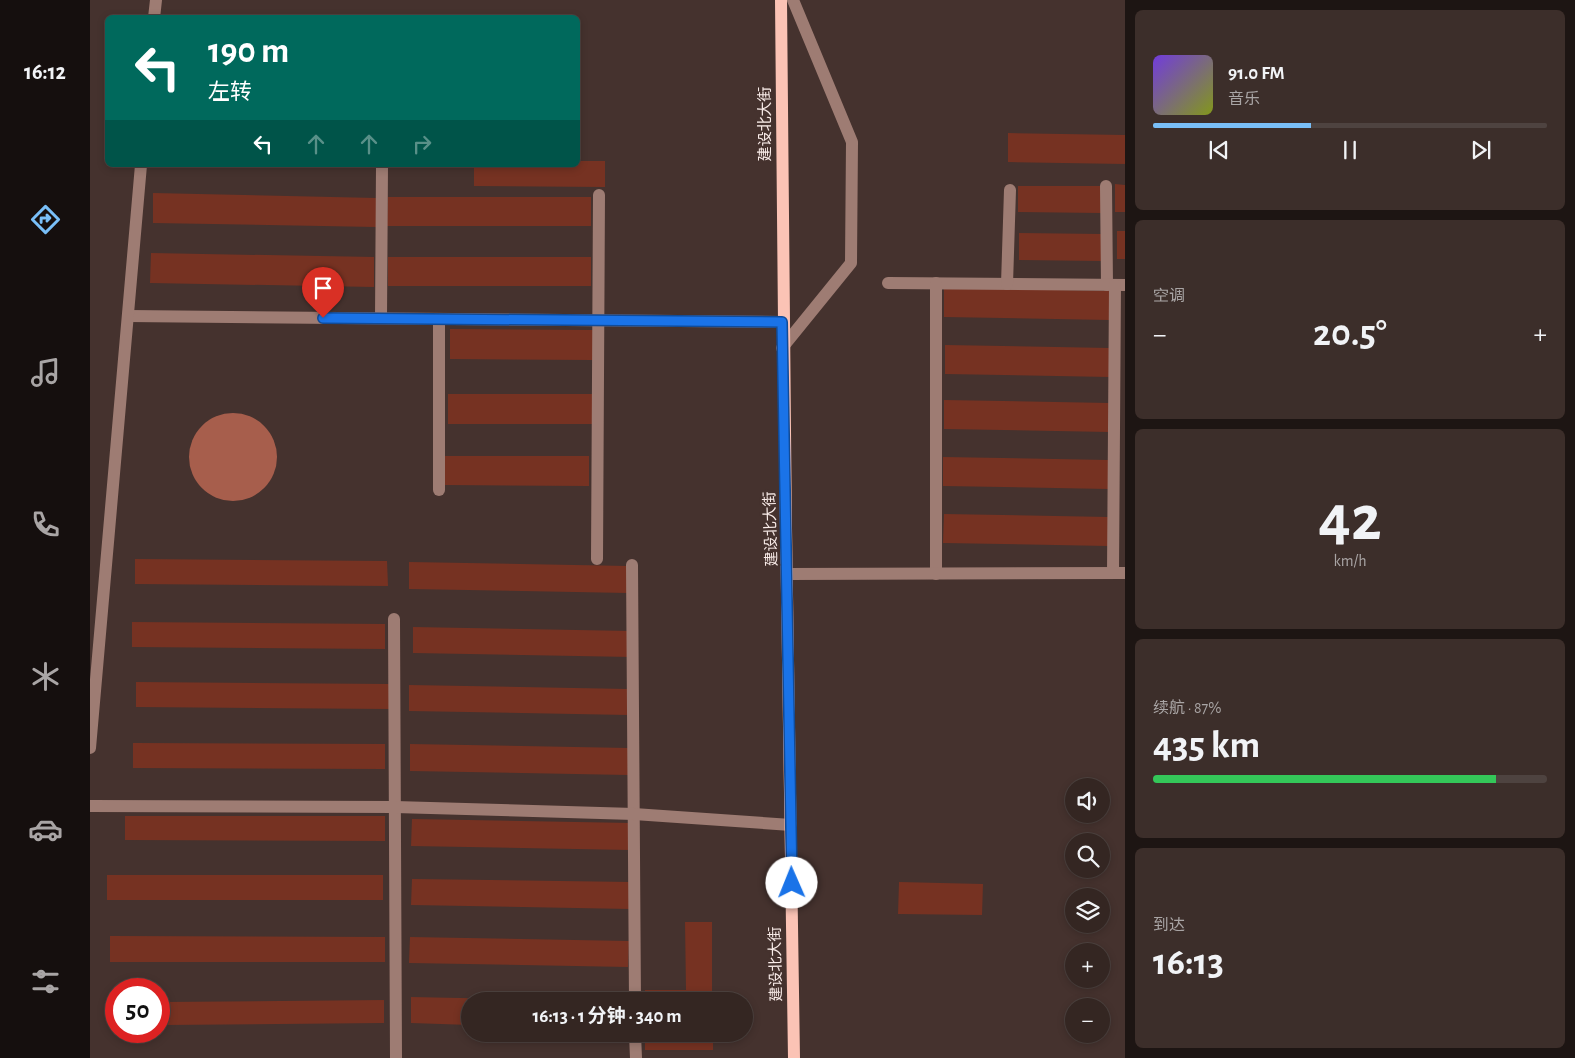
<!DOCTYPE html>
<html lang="zh">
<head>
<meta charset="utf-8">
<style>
	body { margin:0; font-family:"Alegreya Sans","Noto Sans SC",sans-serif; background:#3c2e2a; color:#f1f3f6; height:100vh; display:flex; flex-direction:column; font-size:19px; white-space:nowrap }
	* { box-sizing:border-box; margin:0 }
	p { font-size:16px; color:#a9a5a5 }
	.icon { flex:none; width:28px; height:28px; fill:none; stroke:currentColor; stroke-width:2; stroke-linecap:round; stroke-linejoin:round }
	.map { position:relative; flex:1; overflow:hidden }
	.details { display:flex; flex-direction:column; gap:10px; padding:10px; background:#1d1513; width:450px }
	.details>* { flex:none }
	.hud { position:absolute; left:15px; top:15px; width:475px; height:152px; border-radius:8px; box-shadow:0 2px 8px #0003,0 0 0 1px #4e4340; background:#00695c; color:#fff; overflow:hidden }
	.tools { position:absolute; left:975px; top:778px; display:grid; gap:10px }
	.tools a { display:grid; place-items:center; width:45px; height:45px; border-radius:50%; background:#342622; box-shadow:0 2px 8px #0003,0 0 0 1px #4e4340; font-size:25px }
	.speed { position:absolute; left:15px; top:978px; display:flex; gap:10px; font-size:25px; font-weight:700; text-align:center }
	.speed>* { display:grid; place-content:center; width:65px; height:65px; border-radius:50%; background:#342622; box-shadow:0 2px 8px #0003,0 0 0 1px #4e4340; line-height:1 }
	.speed .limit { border:8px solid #d22; background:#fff; color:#111 }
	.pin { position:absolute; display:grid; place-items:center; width:42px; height:42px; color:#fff; margin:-51px -21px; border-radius:50% 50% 50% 0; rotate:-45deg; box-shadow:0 0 5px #0007 }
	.pin .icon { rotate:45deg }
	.me { position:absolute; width:55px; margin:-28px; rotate:359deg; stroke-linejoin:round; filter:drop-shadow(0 0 4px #0008) }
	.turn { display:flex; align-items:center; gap:18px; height:105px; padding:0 20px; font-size:22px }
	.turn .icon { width:65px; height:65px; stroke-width:2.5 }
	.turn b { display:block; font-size:35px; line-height:42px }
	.lanes { display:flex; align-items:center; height:48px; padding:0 20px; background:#0003; justify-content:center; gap:25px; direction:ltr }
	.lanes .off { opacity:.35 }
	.big { font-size:38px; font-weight:700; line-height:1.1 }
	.details .card { flex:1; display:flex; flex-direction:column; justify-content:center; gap:8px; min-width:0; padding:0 18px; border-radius:8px; background:#3c2e2a }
	.details .dial { align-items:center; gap:0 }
	.dial b { font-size:65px; line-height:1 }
	.song { display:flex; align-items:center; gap:15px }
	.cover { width:60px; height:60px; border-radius:8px; background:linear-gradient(135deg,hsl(260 70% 55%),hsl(70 70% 35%)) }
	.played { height:5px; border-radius:2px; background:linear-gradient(90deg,#79bff8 40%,#4e4340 40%) }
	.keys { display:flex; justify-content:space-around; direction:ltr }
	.heat { display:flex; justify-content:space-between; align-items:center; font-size:28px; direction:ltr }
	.charge { height:8px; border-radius:4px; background:linear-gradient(90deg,#34c759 87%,#4e4340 0) }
	.trip { position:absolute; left:371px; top:992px; width:292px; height:50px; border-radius:25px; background:#342622; box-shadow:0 2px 8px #0003,0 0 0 1px #4e4340; font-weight:700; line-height:50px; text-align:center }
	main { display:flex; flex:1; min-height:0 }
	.tab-bar { display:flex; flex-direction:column; width:90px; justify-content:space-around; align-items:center; background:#150f0e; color:#a9a5a5 }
	.tab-bar .icon { width:35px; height:35px }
	.tab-bar .current { color:#79bff8 }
	.tab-bar b { font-size:22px; color:#f1f3f6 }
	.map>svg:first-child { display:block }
</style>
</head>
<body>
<main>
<nav class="tab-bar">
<b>16:12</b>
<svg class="icon current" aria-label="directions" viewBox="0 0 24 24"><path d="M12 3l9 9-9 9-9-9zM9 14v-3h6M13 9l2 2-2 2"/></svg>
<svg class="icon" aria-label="music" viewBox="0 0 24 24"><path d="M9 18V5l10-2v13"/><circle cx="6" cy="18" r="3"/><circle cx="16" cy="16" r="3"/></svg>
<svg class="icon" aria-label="phone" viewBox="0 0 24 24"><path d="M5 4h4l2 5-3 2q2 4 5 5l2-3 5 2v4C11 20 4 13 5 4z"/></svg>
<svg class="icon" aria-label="climate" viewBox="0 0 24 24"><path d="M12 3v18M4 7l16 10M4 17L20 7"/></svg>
<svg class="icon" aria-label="car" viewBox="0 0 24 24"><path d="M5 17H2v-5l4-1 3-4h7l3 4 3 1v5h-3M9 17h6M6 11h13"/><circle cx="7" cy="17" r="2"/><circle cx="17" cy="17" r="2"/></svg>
<svg class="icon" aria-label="filters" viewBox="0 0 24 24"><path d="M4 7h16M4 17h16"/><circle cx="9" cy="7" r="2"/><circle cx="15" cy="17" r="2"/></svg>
</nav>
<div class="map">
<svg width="1035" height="1058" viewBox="0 0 1035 1058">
	<rect width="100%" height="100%" fill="#45322e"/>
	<circle fill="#a75e4c" cx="143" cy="457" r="44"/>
	<g fill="#763222">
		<polygon points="918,133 1035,135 1035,164 918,162"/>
		<polygon points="488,161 515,161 515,187 384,186 384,165 488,165"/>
		<polygon points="1025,184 1035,185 1035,212 1025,212"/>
		<polygon points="928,186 1011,186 1011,213 928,212"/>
		<polygon points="63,193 287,198 286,227 63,223"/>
		<polygon points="298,197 501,197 501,226 297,226"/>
		<rect x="1027" y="231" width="8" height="28"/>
		<polygon points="929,233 1012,234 1012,261 929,260"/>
		<polygon points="61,253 284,257 284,287 60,283"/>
		<rect x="298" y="257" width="203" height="29"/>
		<polygon points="854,288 1019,291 1019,320 854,317"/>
		<polygon points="360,329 503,330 503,360 360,359"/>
		<polygon points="855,345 1020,348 1020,377 855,374"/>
		<rect x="358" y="394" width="144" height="30"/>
		<polygon points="854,400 1019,403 1019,432 854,429"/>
		<polygon points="355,456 499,456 499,486 355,485"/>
		<polygon points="853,457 1018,460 1018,489 853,486"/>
		<polygon points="854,514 1019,517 1018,546 853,543"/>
		<polygon points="45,559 297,561 298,586 45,584"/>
		<polygon points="319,562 538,566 538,593 319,589"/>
		<polygon points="42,622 295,624 295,649 42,647"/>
		<polygon points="323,627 542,631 542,657 323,653"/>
		<polygon points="46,682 299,684 299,709 46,707"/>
		<polygon points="319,685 538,689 538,715 319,711"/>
		<polygon points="43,743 295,744 295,769 43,768"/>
		<polygon points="320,744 539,748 538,775 320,771"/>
		<polygon points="35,816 295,816 295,841 35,840"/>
		<polygon points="322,819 541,823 540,850 321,846"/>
		<rect x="17" y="875" width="276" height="25"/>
		<polygon points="322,879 541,882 540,909 321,905"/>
		<polygon points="809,882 893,884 892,915 808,914"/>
		<polygon points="595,922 622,922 622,1001 555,1001 555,990 596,990"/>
		<polygon points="20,936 295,937 295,962 20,962"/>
		<polygon points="320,937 539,941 538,967 319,963"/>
		<polygon points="321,997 474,1000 474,1001 380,1001 380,1025 321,1023"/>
		<polygon points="294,1000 294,1023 74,1025 73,1002"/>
		<rect x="555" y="1034" width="68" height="16"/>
	</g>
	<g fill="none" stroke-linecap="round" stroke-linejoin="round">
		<g stroke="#9e7c73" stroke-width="12">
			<polyline points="64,18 66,0"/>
			<polyline points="1016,186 1017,285"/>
			<polyline points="798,283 1035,285"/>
			<polyline points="846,283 846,574"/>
			<polyline points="917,284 920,190"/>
			<polyline points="38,316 692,322"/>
			<polyline points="291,318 292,165"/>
			<polyline points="692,348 761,263 762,142 703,0"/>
			<polyline points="349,490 349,319"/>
			<polyline points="507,559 509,195"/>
			<polyline points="542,565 545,1001"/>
			<polyline points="1023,573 1025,285"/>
			<polyline points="698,574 1035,573"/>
			<polyline points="304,619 306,1058"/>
			<polyline points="0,748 51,165"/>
			<polyline points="0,806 305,807 544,814 701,825"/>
			<polyline points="545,1034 546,1058"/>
		</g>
		<path stroke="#fbc3b5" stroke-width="12" d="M691,0C692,353 699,705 704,1058"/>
	</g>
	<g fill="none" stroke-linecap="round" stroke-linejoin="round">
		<defs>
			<polyline id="route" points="233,318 692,322 702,883"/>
		</defs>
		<use href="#route" stroke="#114b97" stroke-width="12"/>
		<use href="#route" stroke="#1a73e8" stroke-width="9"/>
	</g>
	<g text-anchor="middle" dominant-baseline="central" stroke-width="5" stroke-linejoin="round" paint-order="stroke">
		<g font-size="15" fill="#faedea" stroke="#45322e">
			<text transform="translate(675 124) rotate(-90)">建设北大街</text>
			<text transform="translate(681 529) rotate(-92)">建设北大街</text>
			<text transform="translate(686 964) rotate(-91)">建设北大街</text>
		</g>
	</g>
</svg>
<div class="tools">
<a><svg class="icon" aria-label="sound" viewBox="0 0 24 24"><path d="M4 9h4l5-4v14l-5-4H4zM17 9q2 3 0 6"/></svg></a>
<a><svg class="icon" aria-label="search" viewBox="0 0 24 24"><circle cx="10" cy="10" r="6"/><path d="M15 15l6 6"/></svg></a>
<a><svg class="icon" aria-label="layers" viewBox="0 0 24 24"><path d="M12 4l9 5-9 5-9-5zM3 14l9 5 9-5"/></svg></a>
<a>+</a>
<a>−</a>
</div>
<div class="speed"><div class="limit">50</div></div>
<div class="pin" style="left:233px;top:318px;background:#d93025"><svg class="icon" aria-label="arrive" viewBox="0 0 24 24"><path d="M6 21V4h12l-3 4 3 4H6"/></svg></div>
<svg class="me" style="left:702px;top:883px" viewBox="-20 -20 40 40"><circle r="19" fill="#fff"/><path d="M0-13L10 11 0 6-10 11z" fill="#1a73e8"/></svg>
<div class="trip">16:13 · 1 分钟 · 340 m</div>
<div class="hud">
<div class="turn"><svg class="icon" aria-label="left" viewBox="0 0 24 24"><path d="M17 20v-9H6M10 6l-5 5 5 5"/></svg><div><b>190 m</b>左转</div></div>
<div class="lanes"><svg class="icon" aria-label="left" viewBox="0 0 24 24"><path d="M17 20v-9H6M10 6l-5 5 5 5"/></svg><svg class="icon off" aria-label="ahead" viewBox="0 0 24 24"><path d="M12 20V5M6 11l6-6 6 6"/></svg><svg class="icon off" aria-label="ahead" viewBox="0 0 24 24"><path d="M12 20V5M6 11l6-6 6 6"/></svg><svg class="icon off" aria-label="right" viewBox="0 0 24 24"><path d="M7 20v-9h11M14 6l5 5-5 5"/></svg></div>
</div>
</div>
<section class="details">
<div class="card">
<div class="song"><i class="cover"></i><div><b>91.0 FM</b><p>音乐</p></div></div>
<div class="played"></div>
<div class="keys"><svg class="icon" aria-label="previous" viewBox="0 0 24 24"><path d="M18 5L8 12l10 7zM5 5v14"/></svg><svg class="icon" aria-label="pause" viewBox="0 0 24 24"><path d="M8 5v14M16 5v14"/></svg><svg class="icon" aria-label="next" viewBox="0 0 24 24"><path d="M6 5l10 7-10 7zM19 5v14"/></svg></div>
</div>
<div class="card"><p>空调</p>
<div class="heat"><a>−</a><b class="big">20.5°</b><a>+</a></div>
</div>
<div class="card dial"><b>42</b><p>km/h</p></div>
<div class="card"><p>续航 · 87%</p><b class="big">435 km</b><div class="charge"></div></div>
<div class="card"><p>到达</p><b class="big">16:13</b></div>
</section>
</main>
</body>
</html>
